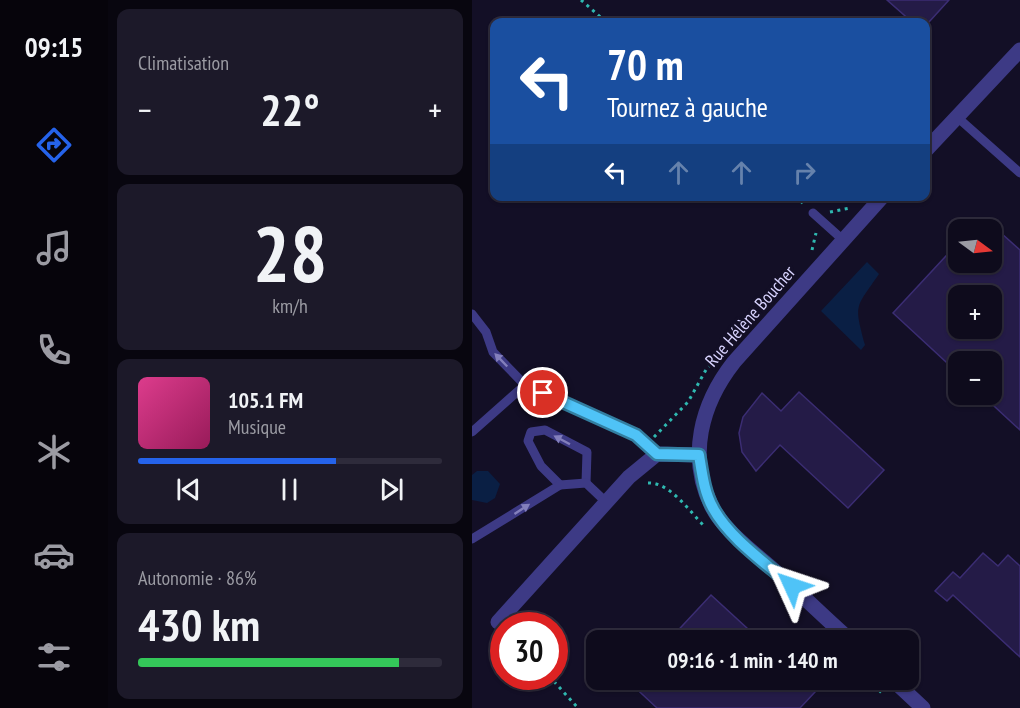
<!DOCTYPE html>
<html lang="fr">
<head>
<meta charset="utf-8">
<style>
	body { margin:0; font-family:"PT Sans Narrow",sans-serif; background:#1c1929; color:#f1f3f6; height:100vh; display:flex; flex-direction:column; font-size:22px; white-space:nowrap }
	* { box-sizing:border-box; margin:0 }
	p { font-size:20px; color:#9b9ba3 }
	.icon { flex:none; width:33px; height:33px; fill:none; stroke:currentColor; stroke-width:2; stroke-linecap:round; stroke-linejoin:round }
	.map { position:relative; flex:1; overflow:hidden }
	.sheet { display:flex; flex-direction:column; gap:9px; padding:9px; background:#08060f; width:364px }
	.sheet>* { flex:none }
	.guide { position:absolute; left:18px; top:18px; width:440px; height:183px; border-radius:12px; box-shadow:0 2px 4px #0004,0 0 0 2px #2e2b3b; background:#1a4fa0; color:#fff; overflow:hidden }
	.needle { width:39px; rotate:105deg }
	.controls { position:absolute; left:476px; top:219px; display:grid; gap:12px }
	.controls a { display:grid; place-items:center; width:54px; height:54px; border-radius:12px; background:#0e0b1c; box-shadow:0 2px 4px #0004,0 0 0 2px #2e2b3b; font-size:30px }
	.speed { position:absolute; left:18px; top:612px; display:flex; gap:12px; font-size:30px; font-weight:700; text-align:center }
	.speed>* { display:grid; place-content:center; width:78px; height:78px; border-radius:50%; background:#0e0b1c; box-shadow:0 2px 4px #0004,0 0 0 2px #2e2b3b; line-height:1 }
	.speed .limit { border:9px solid #d22; background:#fff; color:#111 }
	.pin { position:absolute; display:grid; place-items:center; width:51px; height:51px; color:#fff; margin:-26px; border:3px solid #fff; border-radius:50%; box-shadow:0 2px 6px #0007 }
	.me { position:absolute; width:66px; margin:-33px; rotate:312deg; stroke-linejoin:round; filter:drop-shadow(0 0 4px #0008) }
	.turn { display:flex; align-items:center; gap:21px; height:126px; padding:0 18px; font-size:27px }
	.turn .icon { width:78px; height:78px; stroke-width:2.5 }
	.turn b { display:block; font-size:42px; line-height:51px }
	.lanes { display:flex; align-items:center; height:57px; padding:0 18px; background:#0003; justify-content:center; gap:30px; direction:ltr }
	.lanes .off { opacity:.35 }
	.big { font-size:45px; font-weight:600; line-height:1.1 }
	.sheet .card { flex:1; display:flex; flex-direction:column; justify-content:center; gap:9px; min-width:0; padding:0 21px; border-radius:12px; background:#1c1929 }
	.sheet .dial { align-items:center; gap:0 }
	.dial b { font-size:78px; line-height:1 }
	.song { display:flex; align-items:center; gap:18px }
	.cover { width:72px; height:72px; border-radius:9px; background:linear-gradient(135deg,hsl(330 70% 55%),hsl(330 70% 35%)) }
	.played { height:6px; border-radius:3px; background:linear-gradient(90deg,#2563eb 65%,#2e2b3b 65%) }
	.keys { display:flex; justify-content:space-around; direction:ltr }
	.heat { display:flex; justify-content:space-between; align-items:center; font-size:33px; direction:ltr }
	.charge { height:9px; border-radius:4px; background:linear-gradient(90deg,#34c759 86%,#2e2b3b 0) }
	.trip { position:absolute; left:114px; top:630px; width:333px; height:60px; border-radius:12px; background:#0e0b1c; box-shadow:0 2px 4px #0004,0 0 0 2px #2e2b3b; font-weight:600; line-height:60px; text-align:center }
	main { display:flex; flex:1; min-height:0 }
	.dock { display:flex; flex-direction:column; width:108px; justify-content:space-around; align-items:center; background:#06040b; color:#9b9ba3 }
	.dock .icon { width:42px; height:42px }
	.dock .current { color:#2563eb }
	.dock b { font-size:27px; color:#f1f3f6 }
	.map>svg:first-child { display:block }
</style>
</head>
<body>
<main>
<nav class="dock">
<b>09:15</b>
<svg class="icon current" aria-label="directions" viewBox="0 0 24 24"><path d="M12 3l9 9-9 9-9-9zM9 14v-3h6M13 9l2 2-2 2"/></svg>
<svg class="icon" aria-label="music" viewBox="0 0 24 24"><path d="M9 18V5l10-2v13"/><circle cx="6" cy="18" r="3"/><circle cx="16" cy="16" r="3"/></svg>
<svg class="icon" aria-label="phone" viewBox="0 0 24 24"><path d="M5 4h4l2 5-3 2q2 4 5 5l2-3 5 2v4C11 20 4 13 5 4z"/></svg>
<svg class="icon" aria-label="climate" viewBox="0 0 24 24"><path d="M12 3v18M4 7l16 10M4 17L20 7"/></svg>
<svg class="icon" aria-label="car" viewBox="0 0 24 24"><path d="M5 17H2v-5l4-1 3-4h7l3 4 3 1v5h-3M9 17h6M6 11h13"/><circle cx="7" cy="17" r="2"/><circle cx="17" cy="17" r="2"/></svg>
<svg class="icon" aria-label="filters" viewBox="0 0 24 24"><path d="M4 7h16M4 17h16"/><circle cx="9" cy="7" r="2"/><circle cx="15" cy="17" r="2"/></svg>
</nav>
<section class="sheet">
<div class="card"><p>Climatisation</p>
<div class="heat"><a>−</a><b class="big">22°</b><a>+</a></div>
</div>
<div class="card dial"><b>28</b><p>km/h</p></div>
<div class="card">
<div class="song"><i class="cover"></i><div><b>105.1 FM</b><p>Musique</p></div></div>
<div class="played"></div>
<div class="keys"><svg class="icon" aria-label="previous" viewBox="0 0 24 24"><path d="M18 5L8 12l10 7zM5 5v14"/></svg><svg class="icon" aria-label="pause" viewBox="0 0 24 24"><path d="M8 5v14M16 5v14"/></svg><svg class="icon" aria-label="next" viewBox="0 0 24 24"><path d="M6 5l10 7-10 7zM19 5v14"/></svg></div>
</div>
<div class="card"><p>Autonomie · 86%</p><b class="big">430 km</b><div class="charge"></div></div>
</section>
<div class="map">
<svg width="548" height="708" viewBox="0 0 548 708">
	<rect width="100%" height="100%" fill="#130f26"/>
	<g fill="#0a1f44">
		<path d="M395,262L407,274C383,309 382,303 393,345L389,350L349,311Z"/>
		<polygon points="5,471 16,471 28,484 23,498 15,503 0,500 0,475"/>
	</g>
	<g fill="#241b47" stroke="#3b2d73" stroke-width="1.5" fill-rule="evenodd">
		<polygon points="415,0 477,0 457,22 440,22"/>
		<path d="M519,224L548,250V430L509,394H519V362H486V373L421,313L486,243V262H519ZM486,296H519V328H486Z"/>
		<polygon points="327,392 412,470 376,508 308,445 284,471 270,452 267,433 271,417 290,393 309,411"/>
		<polygon points="511,553 526,566 536,555 548,566 548,657 481,595 475,601 463,591 481,572 488,578"/>
		<polygon points="239,595 288,640 197,640"/>
		<polygon points="155,680 330,680 343,692 328,708 185,708"/>
	</g>
	<g fill="none" stroke-linecap="round" stroke-linejoin="round">
		<g stroke="#2fb8b0" stroke-width="3" stroke-dasharray="3 4.5" stroke-linecap="butt">
			<polyline points="109,0 134,22"/>
			<polyline points="323,196 333,205"/>
			<polyline points="358,212 378,208"/>
			<polyline points="340,250 344,233"/>
			<polyline points="182,437 216,402 235,368 243,361"/>
			<path d="M176,483C198,482 218,512 233,527"/>
			<polyline points="77,676 106,708"/>
			<polyline points="396,680 411,694"/>
		</g>
		<g stroke="#3d3a85" stroke-width="9">
			<polyline points="485,117 548,173"/>
			<polyline points="341,213 370,239"/>
			<polyline points="0,314 14,332 21,352 53,385 164,435 185,454"/>
			<polyline points="0,432 53,385"/>
			<polyline points="88,485 69,466 56,441 59,432 73,430 115,452 114,483"/>
			<polyline points="0,539 88,485 114,483 134,502"/>
		</g>
		<g stroke="#3d3a85" stroke-width="15">
			<polyline points="453,151 548,50"/>
			<polyline points="26,622 157,477 185,454 227,455"/>
			<path d="M378,640C353,618 329,594 304,572C284,554 252,531 240,507C215,457 229,404 262,362L411,196"/>
			<polyline points="421,680 451,708"/>
		</g>
	</g>
	<defs><path id="oneway-solid" d="M-6-.8H1V-3.2L6.5 0L1 3.2V.8H-6Z" transform="scale(1.5)"/></defs>
	<g fill="#837fbc">
		<use href="#oneway-solid" transform="translate(29 360) rotate(-134)"/>
		<use href="#oneway-solid" transform="translate(90 440) rotate(-152)"/>
		<use href="#oneway-solid" transform="translate(50 509) rotate(-33)"/>
	</g>
	<g fill="none" stroke-linecap="round" stroke-linejoin="round">
		<defs>
			<path id="route" d="M71,393L164,435L185,454L227,455C230,473 232,492 241,508C257,538 295,564 320,586"/>
		</defs>
		<use href="#route" stroke="#337fa1" stroke-width="15"/>
		<use href="#route" stroke="#4fc3f7" stroke-width="10"/>
	</g>
	<g text-anchor="middle" dominant-baseline="central" stroke-width="6" stroke-linejoin="round" paint-order="stroke">
		<g font-size="18" fill="#d9d4ff" stroke="#130f26">
			<text transform="translate(278 316) rotate(-49)">Rue Hélène Boucher</text>
		</g>
	</g>
</svg>
<div class="controls">
<a><svg class="needle" viewBox="-14 -14 28 28"><path d="M0-13l5 13h-10z" fill="#e53935"/><path d="M0 13l5-13h-10z" fill="#9b9ba3"/></svg></a>
<a>+</a>
<a>−</a>
</div>
<div class="speed"><div class="limit">30</div></div>
<div class="pin" style="left:71px;top:393px;background:#d93025"><svg class="icon" aria-label="arrive" viewBox="0 0 24 24"><path d="M6 21V4h12l-3 4 3 4H6"/></svg></div>
<svg class="me" style="left:320px;top:586px" viewBox="-20 -20 40 40"><path d="M0-17L14 15 0 8-14 15z" fill="#4fc3f7" stroke="#fff" stroke-width="4"/></svg>
<div class="trip">09:16 · 1 min · 140 m</div>
<div class="guide">
<div class="turn"><svg class="icon" aria-label="left" viewBox="0 0 24 24"><path d="M17 20v-9H6M10 6l-5 5 5 5"/></svg><div><b>70 m</b>Tournez à gauche</div></div>
<div class="lanes"><svg class="icon" aria-label="left" viewBox="0 0 24 24"><path d="M17 20v-9H6M10 6l-5 5 5 5"/></svg><svg class="icon off" aria-label="ahead" viewBox="0 0 24 24"><path d="M12 20V5M6 11l6-6 6 6"/></svg><svg class="icon off" aria-label="ahead" viewBox="0 0 24 24"><path d="M12 20V5M6 11l6-6 6 6"/></svg><svg class="icon off" aria-label="right" viewBox="0 0 24 24"><path d="M7 20v-9h11M14 6l5 5-5 5"/></svg></div>
</div>
</div>
</main>
</body>
</html>
